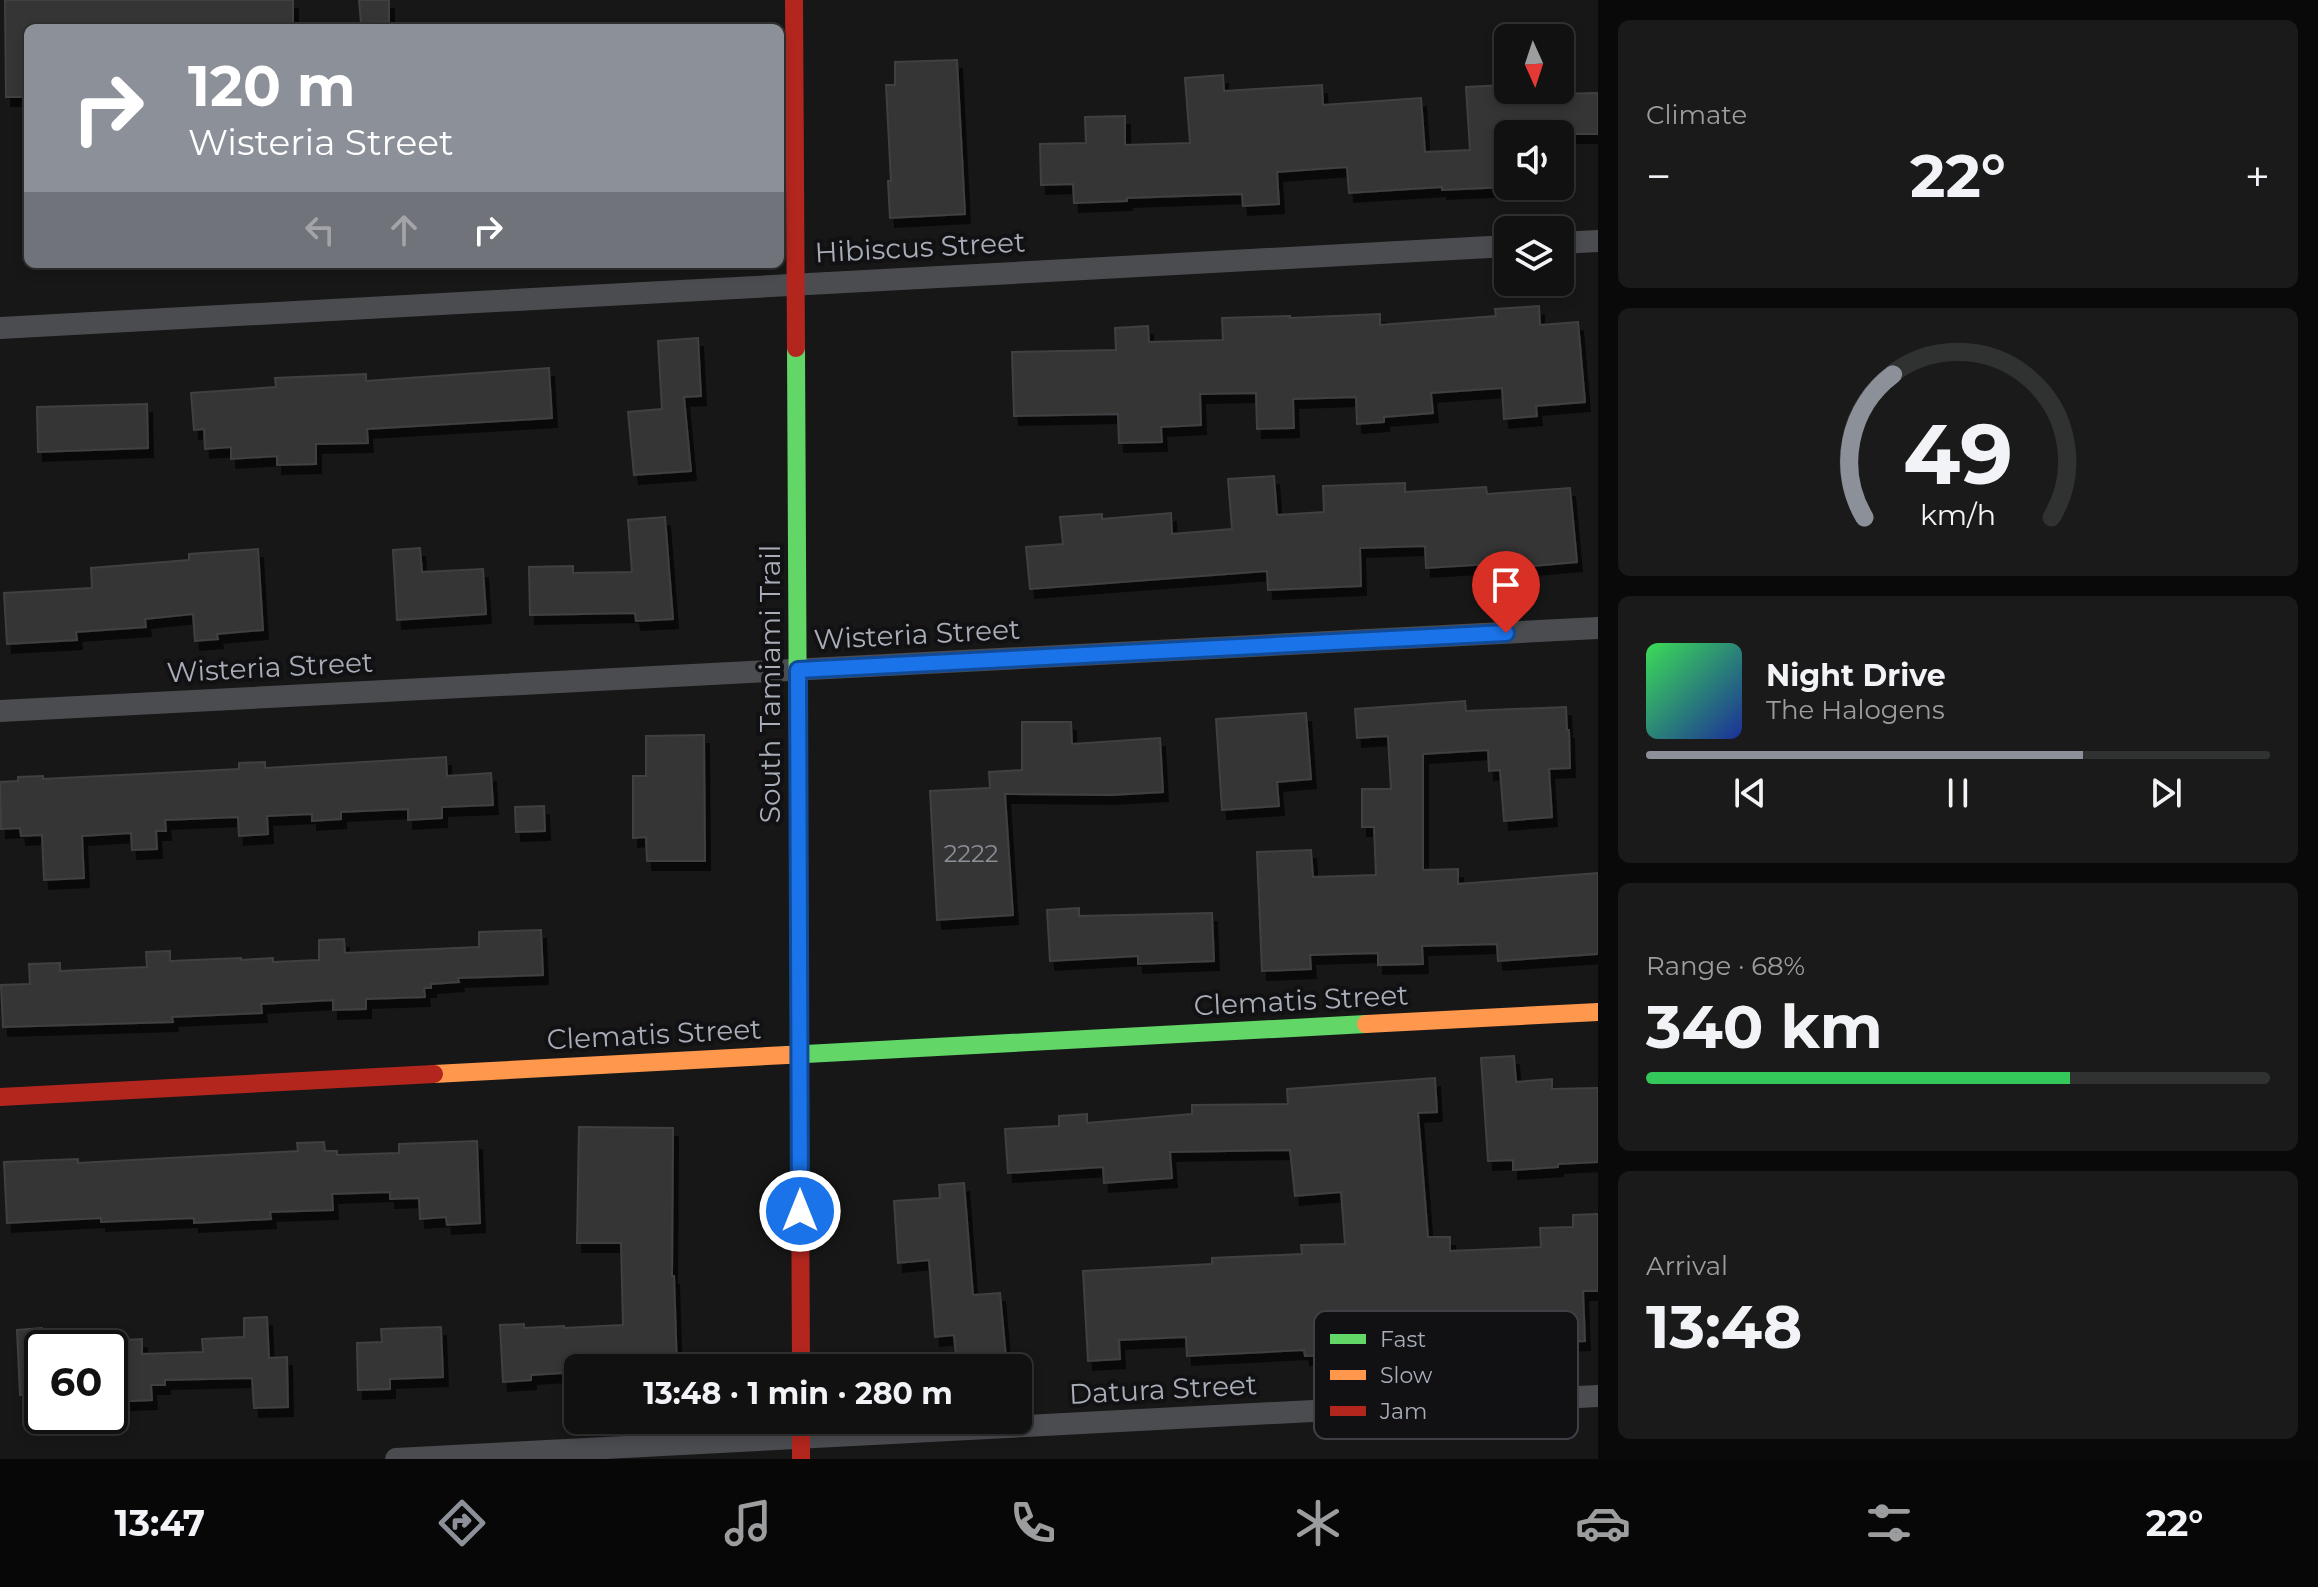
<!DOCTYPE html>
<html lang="en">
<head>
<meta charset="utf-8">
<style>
	body { margin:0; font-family:Montserrat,sans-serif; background:#1a1a1a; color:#f1f3f6; height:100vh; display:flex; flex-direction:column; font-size:30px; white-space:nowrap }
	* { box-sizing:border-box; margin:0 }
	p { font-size:26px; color:#9c9d9f }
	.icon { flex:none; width:44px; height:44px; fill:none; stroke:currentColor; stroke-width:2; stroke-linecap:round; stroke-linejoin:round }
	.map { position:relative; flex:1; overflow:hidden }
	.sheet { display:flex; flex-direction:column; gap:20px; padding:20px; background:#090909; width:720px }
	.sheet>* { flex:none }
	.hud { position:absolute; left:24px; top:24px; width:760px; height:244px; border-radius:12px; box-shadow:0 4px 12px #0003,0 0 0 2px #303131; background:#8c9099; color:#fff; overflow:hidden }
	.needle { width:52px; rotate:177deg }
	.controls { position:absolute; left:1494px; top:24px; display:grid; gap:16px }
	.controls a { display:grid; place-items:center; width:80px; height:80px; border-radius:12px; background:#111; box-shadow:0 4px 12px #0003,0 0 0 2px #303131; font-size:40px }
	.speed { position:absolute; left:24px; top:1330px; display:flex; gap:16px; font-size:40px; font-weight:700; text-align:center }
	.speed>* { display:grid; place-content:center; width:104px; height:104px; border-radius:50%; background:#111; box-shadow:0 4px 12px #0003,0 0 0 2px #303131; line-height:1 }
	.speed .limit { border:4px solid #111; border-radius:12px; background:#fff; color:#111 }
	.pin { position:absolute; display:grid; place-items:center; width:68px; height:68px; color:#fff; margin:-82px -34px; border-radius:50% 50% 50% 0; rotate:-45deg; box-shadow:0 0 8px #0007 }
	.pin .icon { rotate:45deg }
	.me { position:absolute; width:88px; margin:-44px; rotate:0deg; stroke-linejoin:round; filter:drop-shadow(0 0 6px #0008) }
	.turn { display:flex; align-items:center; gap:28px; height:168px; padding:0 32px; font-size:36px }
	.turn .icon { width:104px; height:104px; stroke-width:2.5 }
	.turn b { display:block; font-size:56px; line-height:68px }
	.lanes { display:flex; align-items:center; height:76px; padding:0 32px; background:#0003; justify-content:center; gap:40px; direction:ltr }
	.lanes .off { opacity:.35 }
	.big { font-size:60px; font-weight:700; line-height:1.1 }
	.sheet .widget { flex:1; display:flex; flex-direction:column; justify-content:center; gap:12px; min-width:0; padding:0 28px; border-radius:12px; background:#1a1a1a }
	.sheet .dial { align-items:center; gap:0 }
	.dial svg { height:208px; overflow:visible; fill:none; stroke:#303131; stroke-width:7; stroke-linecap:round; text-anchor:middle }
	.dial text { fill:#f1f3f6; stroke:none }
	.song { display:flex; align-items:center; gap:24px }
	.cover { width:96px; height:96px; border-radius:12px; background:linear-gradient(135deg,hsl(130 70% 55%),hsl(230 70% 35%)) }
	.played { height:8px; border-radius:4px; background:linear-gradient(90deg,#8c9099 70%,#303131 70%) }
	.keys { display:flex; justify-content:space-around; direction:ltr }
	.heat { display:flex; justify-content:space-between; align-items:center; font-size:44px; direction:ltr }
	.charge { height:12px; border-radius:6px; background:linear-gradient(90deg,#34c759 68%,#303131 0) }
	.trip { position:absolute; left:564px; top:1354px; width:468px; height:80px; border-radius:12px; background:#111; box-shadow:0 4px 12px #0003,0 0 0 2px #303131; font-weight:700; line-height:80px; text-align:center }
	.menu { display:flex; height:128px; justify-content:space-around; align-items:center; background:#070707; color:#9c9d9f }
	.menu .icon { width:56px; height:56px }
	.menu .active { color:#8c9099 }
	.menu b { font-size:36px; color:#f1f3f6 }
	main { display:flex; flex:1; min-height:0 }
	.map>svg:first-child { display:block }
</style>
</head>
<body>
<main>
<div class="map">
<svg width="1598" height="1459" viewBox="0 0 1598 1459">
	<defs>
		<filter id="shadow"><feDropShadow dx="5" dy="9" stdDeviation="0" flood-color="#0009"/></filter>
	</defs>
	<rect width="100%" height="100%" fill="#171717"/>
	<g fill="#353536" stroke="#3f4043" stroke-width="2" filter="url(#shadow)">
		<polygon points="5,0 293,0 293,28 28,28 28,97 6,97"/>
		<polygon points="359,0 389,0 389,22 361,23"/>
		<polygon points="957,60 965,214 890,218 888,181 891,181 886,85 895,85 895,62"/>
		<polygon points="1223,75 1224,91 1322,85 1323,105 1421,98 1425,152 1470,150 1466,87 1505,85 1505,93 1554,91 1554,94 1598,93 1598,134 1508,134 1508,187 1442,190 1442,187 1349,193 1347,167 1277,172 1279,204 1243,206 1242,194 1127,198 1127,201 1074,203 1073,184 1041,185 1040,144 1086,143 1085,117 1125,116 1125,145 1190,143 1185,78"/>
		<polygon points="1539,306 1540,325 1578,322 1585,402 1536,406 1537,416 1504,419 1502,388 1431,393 1433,413 1384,417 1384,422 1357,424 1356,397 1293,399 1294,428 1257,429 1256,393 1200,394 1201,425 1161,427 1162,442 1119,443 1118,414 1014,416 1012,352 1116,350 1115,328 1148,326 1149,342 1223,340 1222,318 1290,316 1290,318 1380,314 1380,325 1496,316 1495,309"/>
		<polygon points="698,338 701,396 684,397 691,471 634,475 628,412 662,409 658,341"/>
		<polygon points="549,368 552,418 367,429 368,443 316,444 316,464 277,465 277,456 231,459 231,447 205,449 204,429 194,430 191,393 276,387 275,378 366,374 366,381"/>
		<polygon points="147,404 148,448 38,452 37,407"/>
		<polygon points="1274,476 1277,515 1324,512 1323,486 1405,483 1405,492 1486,487 1487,494 1570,488 1577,562 1508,568 1507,563 1426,568 1425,546 1360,548 1361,586 1268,590 1267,571 1030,589 1026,547 1063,544 1060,517 1102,514 1102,519 1171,513 1172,534 1232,529 1228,479"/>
		<polygon points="665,517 673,619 636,621 635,613 530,615 529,567 573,566 573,573 632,572 628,520"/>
		<polygon points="420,548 422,572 483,569 486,614 397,620 393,550"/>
		<polygon points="258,549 263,630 217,634 218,639 195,641 193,614 145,619 146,627 76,632 77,640 7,644 4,593 92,588 91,568 189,560 189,554"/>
		<polygon points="1465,701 1466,711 1566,707 1567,730 1569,730 1570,768 1549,769 1552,817 1504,821 1500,770 1489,771 1488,750 1423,754 1423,870 1458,869 1458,884 1598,873 1598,954 1498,961 1497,944 1422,946 1423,964 1378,965 1378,953 1310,955 1311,969 1262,971 1257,852 1311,850 1313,877 1376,875 1374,827 1362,827 1362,789 1391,789 1388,736 1357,738 1355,709"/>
		<polygon points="1306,713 1311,779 1277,782 1279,806 1222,810 1216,719"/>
		<polygon points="1022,722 1071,722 1072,744 1160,738 1163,792 1111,795 1005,794 1013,915 937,920 930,791 990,788 989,772 1022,770"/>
		<polygon points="704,735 705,861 647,861 646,837 633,838 633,776 646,776 646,736"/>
		<polygon points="446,757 447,776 491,773 493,805 442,807 442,818 408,820 408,809 341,812 341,819 312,821 312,814 267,816 268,834 239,836 238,817 165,820 166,831 156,831 157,849 132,850 131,833 82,836 84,878 44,880 42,835 21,836 20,828 1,829 0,782 18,781 18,777 43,776 43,779 239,769 239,763 265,762 265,768"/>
		<polygon points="544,806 545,831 516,832 515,807"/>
		<polygon points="1079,908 1079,916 1212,913 1214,961 1138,964 1138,956 1050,961 1047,910"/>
		<polygon points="541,930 543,975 458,978 459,982 431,984 431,988 424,988 425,997 366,999 366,1009 333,1010 333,1000 261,1004 262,1013 172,1017 173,1022 3,1027 1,985 30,984 29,964 60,963 60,971 147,967 146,952 170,951 170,961 241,958 241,960 273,958 273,962 319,960 319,940 344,939 345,953 479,947 479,932"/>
		<polygon points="1514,1056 1516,1082 1552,1079 1552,1089 1598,1088 1598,1162 1558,1164 1558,1167 1513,1170 1513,1160 1488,1161 1481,1058"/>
		<polygon points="1435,1078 1437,1112 1418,1113 1428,1237 1450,1237 1450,1251 1541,1247 1540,1228 1573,1227 1573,1215 1598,1214 1598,1291 1583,1291 1585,1341 1453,1347 1453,1349 1421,1350 1420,1332 1386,1333 1386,1328 1340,1329 1340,1355 1305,1356 1304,1350 1187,1356 1186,1337 1119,1340 1120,1359 1088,1361 1083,1271 1212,1264 1212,1258 1302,1254 1301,1245 1345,1244 1341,1192 1295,1196 1290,1150 1170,1152 1172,1178 1104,1183 1103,1167 1008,1173 1005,1129 1059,1126 1059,1116 1087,1114 1087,1123 1192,1114 1192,1105 1288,1104 1287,1089"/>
		<polygon points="579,1127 673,1128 672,1276 674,1276 677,1368 578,1368 578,1372 531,1375 531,1380 503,1382 500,1325 524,1324 524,1328 564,1326 564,1328 623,1325 621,1243 577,1243"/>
		<polygon points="477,1141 480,1223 447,1225 446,1217 420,1219 419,1198 390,1199 390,1192 332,1194 333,1210 270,1212 271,1219 194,1223 194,1218 101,1222 101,1218 7,1223 4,1162 78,1159 78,1163 298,1151 297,1143 324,1142 325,1151 337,1151 337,1155 399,1153 399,1144"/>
		<polygon points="964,1183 973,1295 1000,1293 1007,1368 957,1368 954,1335 935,1337 929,1260 898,1263 894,1201 940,1198 939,1185"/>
		<polygon points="267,1317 269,1358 287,1357 288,1407 254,1408 252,1378 165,1380 165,1385 151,1385 152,1400 110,1402 110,1341 142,1339 142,1354 203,1352 202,1339 244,1337 244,1318"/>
		<polygon points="441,1327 443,1377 390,1379 390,1389 358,1390 357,1343 382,1342 381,1329"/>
		<polygon points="42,1328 42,1395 20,1395 17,1330"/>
	</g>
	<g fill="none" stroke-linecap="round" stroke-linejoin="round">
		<g stroke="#4b4c50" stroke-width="22">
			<polyline points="1560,243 1598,241"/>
			<polyline points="0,328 1508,246"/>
			<polyline points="0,711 1598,628"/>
			<polyline points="396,1459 1598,1396"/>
		</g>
		<g stroke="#63d668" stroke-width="18">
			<polyline points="796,348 799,960"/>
			<polyline points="787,1055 1366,1024"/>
		</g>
		<g stroke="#ff974d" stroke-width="18">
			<polyline points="1366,1024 1598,1012"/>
			<polyline points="434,1074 787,1055"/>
		</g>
		<g stroke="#b3261e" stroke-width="18">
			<polyline points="794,0 796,348"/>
			<polyline points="799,960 801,1368"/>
			<polyline points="0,1097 434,1074"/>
			<polyline points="801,1420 801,1459"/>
		</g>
	</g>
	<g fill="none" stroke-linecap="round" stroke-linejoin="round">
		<defs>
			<polyline id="route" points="800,1211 798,670 1506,633"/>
		</defs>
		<use href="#route" stroke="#114b97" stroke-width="20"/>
		<use href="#route" stroke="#1a73e8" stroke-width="14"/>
	</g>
	<g text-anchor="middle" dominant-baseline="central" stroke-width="8" stroke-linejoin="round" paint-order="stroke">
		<g font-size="24" fill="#8b8f98">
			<text x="971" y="853">2222</text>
		</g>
		<g font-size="28" fill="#a8adb8" stroke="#111113">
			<text transform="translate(920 247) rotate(-3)">Hibiscus Street</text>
			<text transform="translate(917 634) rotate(-3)">Wisteria Street</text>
			<text transform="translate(270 667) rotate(-3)">Wisteria Street</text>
			<text transform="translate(770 684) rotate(-90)">South Tamiami Trail</text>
			<text transform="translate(1301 1000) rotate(-3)">Clematis Street</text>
			<text transform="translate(654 1034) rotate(-3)">Clematis Street</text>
			<text transform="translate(1163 1389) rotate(-3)">Datura Street</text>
		</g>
	</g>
	<rect x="1314" y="1311" width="264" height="128" rx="12" fill="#111113" stroke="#3e4045" stroke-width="2"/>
	<rect x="1330" y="1334" width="36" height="10" fill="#63d668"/>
	<rect x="1330" y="1370" width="36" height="10" fill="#ff974d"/>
	<rect x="1330" y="1406" width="36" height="10" fill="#b3261e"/>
	<g font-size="22" fill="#a8adb8">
		<text x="1380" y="1347">Fast</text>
		<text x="1380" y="1383">Slow</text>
		<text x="1380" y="1419">Jam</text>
	</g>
</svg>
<div class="controls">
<a><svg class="needle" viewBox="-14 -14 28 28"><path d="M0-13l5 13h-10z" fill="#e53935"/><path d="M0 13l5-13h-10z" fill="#9c9d9f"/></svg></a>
<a><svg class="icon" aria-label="sound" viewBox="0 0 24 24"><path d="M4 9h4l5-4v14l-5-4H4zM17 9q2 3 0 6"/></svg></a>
<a><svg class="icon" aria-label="layers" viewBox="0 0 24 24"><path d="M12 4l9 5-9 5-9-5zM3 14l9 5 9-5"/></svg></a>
</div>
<div class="speed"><div class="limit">60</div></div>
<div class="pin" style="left:1506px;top:633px;background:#d93025"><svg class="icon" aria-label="arrive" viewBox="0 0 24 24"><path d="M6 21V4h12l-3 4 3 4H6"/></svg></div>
<svg class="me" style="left:800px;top:1211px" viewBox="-20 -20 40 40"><circle r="17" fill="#1a73e8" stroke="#fff" stroke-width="3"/><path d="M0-11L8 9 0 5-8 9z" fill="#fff"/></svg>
<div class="trip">13:48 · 1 min · 280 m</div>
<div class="hud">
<div class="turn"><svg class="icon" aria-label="right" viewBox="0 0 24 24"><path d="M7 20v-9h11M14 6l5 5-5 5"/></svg><div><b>120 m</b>Wisteria Street</div></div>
<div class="lanes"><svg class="icon off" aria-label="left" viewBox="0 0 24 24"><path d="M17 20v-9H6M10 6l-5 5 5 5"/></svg><svg class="icon off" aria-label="ahead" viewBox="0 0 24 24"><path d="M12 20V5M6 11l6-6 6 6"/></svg><svg class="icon" aria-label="right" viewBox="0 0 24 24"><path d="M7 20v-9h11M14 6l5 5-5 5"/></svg></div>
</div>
</div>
<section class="sheet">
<div class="widget"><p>Climate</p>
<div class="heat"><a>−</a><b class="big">22°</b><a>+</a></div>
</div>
<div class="widget dial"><svg viewBox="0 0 100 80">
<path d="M14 69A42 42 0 1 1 86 69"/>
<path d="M14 69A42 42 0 0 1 25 14" stroke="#8c9099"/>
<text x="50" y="56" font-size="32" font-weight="700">49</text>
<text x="50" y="72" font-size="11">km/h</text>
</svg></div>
<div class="widget">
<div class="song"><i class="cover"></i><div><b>Night Drive</b><p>The Halogens</p></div></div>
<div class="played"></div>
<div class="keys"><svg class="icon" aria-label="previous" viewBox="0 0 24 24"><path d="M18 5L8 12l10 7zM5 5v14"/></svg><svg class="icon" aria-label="pause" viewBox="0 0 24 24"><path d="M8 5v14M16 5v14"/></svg><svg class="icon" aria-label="next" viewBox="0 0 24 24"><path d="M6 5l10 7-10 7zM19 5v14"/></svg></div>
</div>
<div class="widget"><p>Range · 68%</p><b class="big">340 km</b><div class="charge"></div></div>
<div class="widget"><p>Arrival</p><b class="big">13:48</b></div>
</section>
</main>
<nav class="menu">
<b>13:47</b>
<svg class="icon active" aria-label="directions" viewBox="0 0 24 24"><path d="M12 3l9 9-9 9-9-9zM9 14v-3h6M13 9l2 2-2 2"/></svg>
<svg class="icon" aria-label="music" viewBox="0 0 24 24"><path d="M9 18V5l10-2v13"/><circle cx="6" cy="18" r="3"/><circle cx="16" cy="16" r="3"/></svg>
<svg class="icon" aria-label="phone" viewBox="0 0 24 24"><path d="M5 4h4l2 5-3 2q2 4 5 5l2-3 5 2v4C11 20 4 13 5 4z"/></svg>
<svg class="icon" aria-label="climate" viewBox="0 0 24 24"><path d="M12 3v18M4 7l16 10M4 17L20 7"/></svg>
<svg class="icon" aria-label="car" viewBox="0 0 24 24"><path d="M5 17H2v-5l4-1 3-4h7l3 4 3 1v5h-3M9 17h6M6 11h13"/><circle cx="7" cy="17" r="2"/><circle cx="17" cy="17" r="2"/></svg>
<svg class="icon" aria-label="filters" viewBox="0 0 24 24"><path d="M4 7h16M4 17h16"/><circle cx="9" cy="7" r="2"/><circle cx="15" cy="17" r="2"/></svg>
<b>22°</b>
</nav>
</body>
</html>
